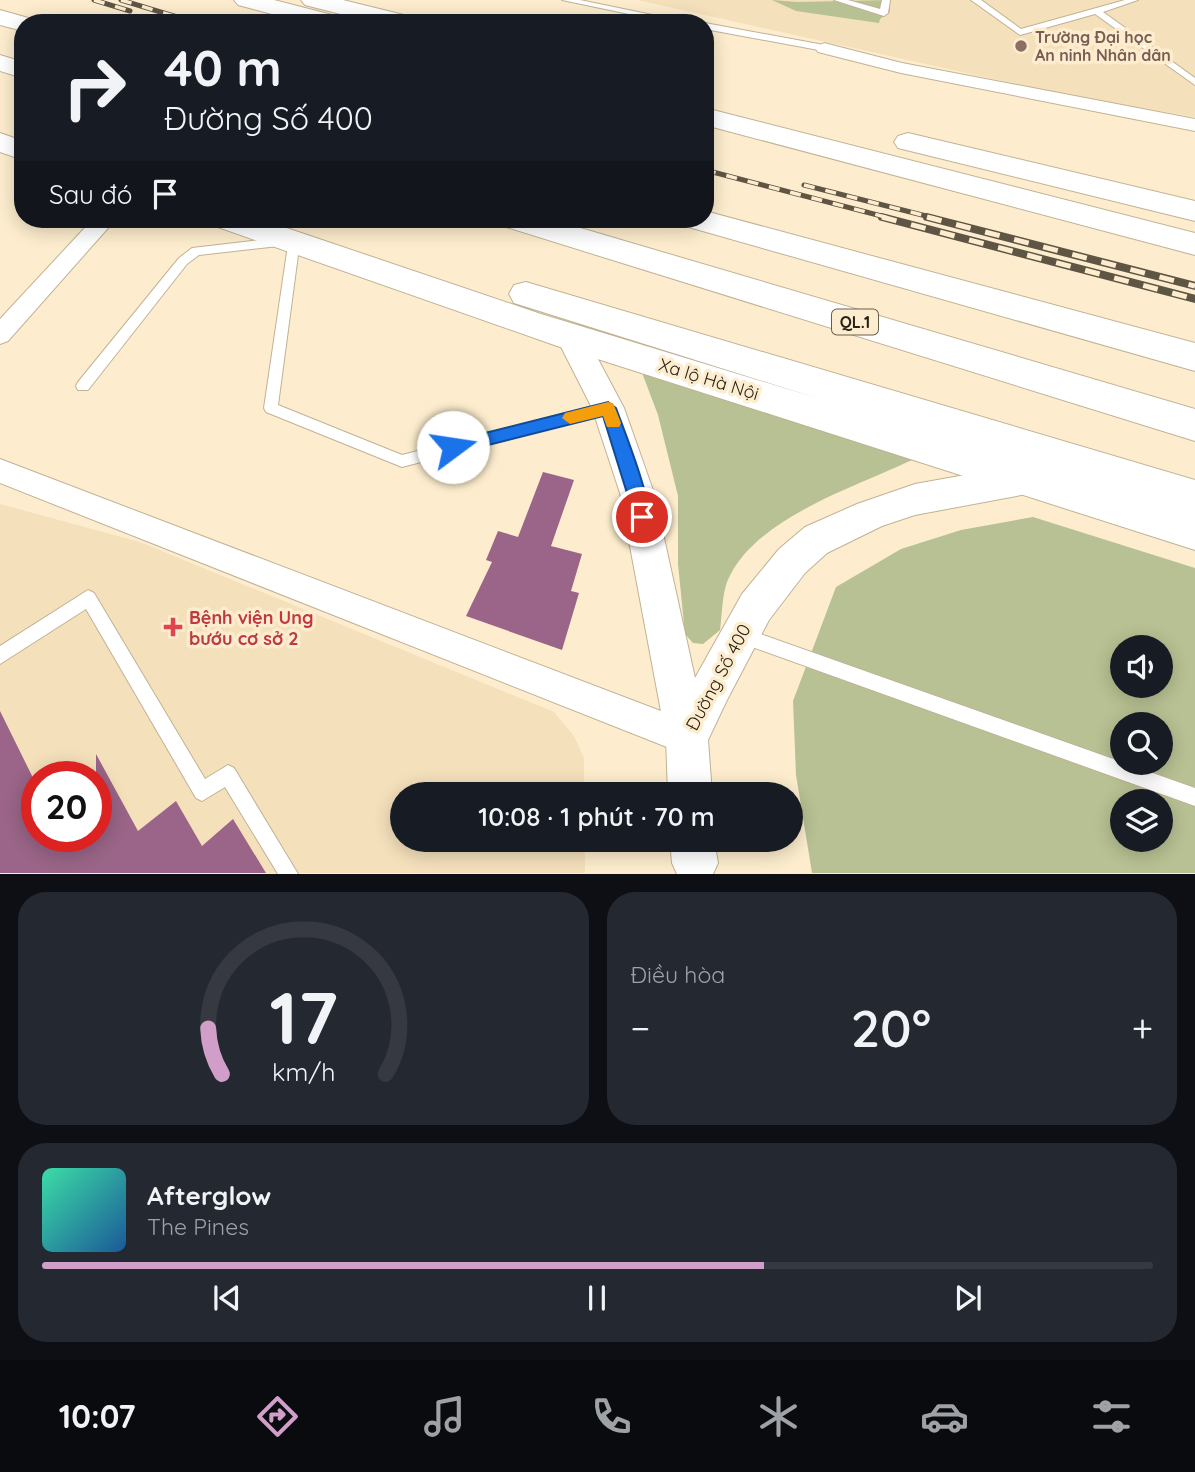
<!DOCTYPE html>
<html lang="vi">
<head>
<meta charset="utf-8">
<style>
	body { margin:0; font-family:Quicksand,sans-serif; background:#242831; color:#f1f3f6; height:100vh; display:flex; flex-direction:column; font-size:26px; white-space:nowrap }
	* { box-sizing:border-box; margin:0 }
	p { font-size:23px; color:#9ea1a6 }
	.icon { flex:none; width:38px; height:38px; fill:none; stroke:currentColor; stroke-width:2; stroke-linecap:round; stroke-linejoin:round }
	.map { position:relative; height:874px; overflow:hidden }
	.panel { display:flex; flex-direction:column; gap:18px; padding:18px; background:#0d0f14; flex:1 }
	.panel>* { flex:none }
	.banner { position:absolute; left:14px; top:14px; width:700px; height:214px; border-radius:28px; box-shadow:0 4px 18px #0003; background:#171b24; color:#f1f3f6; overflow:hidden }
	.buttons { position:absolute; left:1110px; top:635px; display:grid; gap:14px }
	.buttons a { display:grid; place-items:center; width:63px; height:63px; border-radius:50%; background:#171b24; box-shadow:0 4px 18px #0003; font-size:35px }
	.speed { position:absolute; left:21px; top:761px; display:flex; gap:14px; font-size:35px; font-weight:700; text-align:center }
	.speed>* { display:grid; place-content:center; width:91px; height:91px; border-radius:50%; background:#171b24; box-shadow:0 4px 18px #0003; line-height:1 }
	.speed .limit { border:10px solid #d22; background:#fff; color:#111 }
	.pin { position:absolute; display:grid; place-items:center; width:60px; height:60px; color:#fff; margin:-30px; border:4px solid #fff; border-radius:50%; box-shadow:0 2px 7px #0007 }
	.me { position:absolute; width:77px; margin:-38px; rotate:76deg; stroke-linejoin:round; filter:drop-shadow(0 0 5px #0008) }
	.turn { display:flex; align-items:center; gap:24px; height:147px; padding:0 35px; font-size:32px }
	.turn .icon { width:91px; height:91px; stroke-width:2.5 }
	.turn b { display:block; font-size:49px; line-height:60px }
	.then { display:flex; align-items:center; height:66px; padding:0 35px; background:#0003; gap:14px; font-size:26px }
	.big { font-size:52px; font-weight:600; line-height:1.1 }
	.panel .tile { flex:1; display:flex; flex-direction:column; justify-content:center; gap:10px; min-width:0; padding:0 24px; border-radius:28px; background:#242831 }
	.panel .dial { align-items:center; gap:0 }
	.dial svg { height:182px; overflow:visible; fill:none; stroke:#363941; stroke-width:7; stroke-linecap:round; text-anchor:middle }
	.dial text { fill:#f1f3f6; stroke:none }
	.song { display:flex; align-items:center; gap:21px }
	.cover { width:84px; height:84px; border-radius:10px; background:linear-gradient(135deg,hsl(160 70% 55%),hsl(210 70% 35%)) }
	.played { height:7px; border-radius:4px; background:linear-gradient(90deg,#d09ec8 65%,#363941 65%) }
	.keys { display:flex; justify-content:space-around; direction:ltr }
	.heat { display:flex; justify-content:space-between; align-items:center; font-size:38px; direction:ltr }
	.panel .tiles { flex:1; display:grid; gap:18px; grid-template-columns:1fr 1fr }
	.tile:last-child { grid-column:span 2 }
	.trip { position:absolute; left:390px; top:782px; width:413px; height:70px; border-radius:35px; background:#171b24; box-shadow:0 4px 18px #0003; font-weight:600; line-height:70px; text-align:center }
	.tabs { display:flex; height:112px; justify-content:space-around; align-items:center; background:#090b0e; color:#9ea1a6 }
	.tabs .icon { width:49px; height:49px }
	.tabs .active { color:#d09ec8 }
	.tabs b { font-size:32px; color:#f1f3f6 }
	.map>svg:first-child { display:block }
</style>
</head>
<body>
<div class="map">
<svg width="1195" height="874" viewBox="0 0 1195 874">
	<rect width="100%" height="100%" fill="#fdedce"/>
	<g fill="#f4e0bb" fill-rule="evenodd">
		<polygon points="637,0 1195,0 1195,117 1056,93"/>
		<path d="M0,504L140,542L554,712L574,736L584,758V794H402V840H585V873H0ZM37,777H96V836H37Z"/>
	</g>
	<g fill="#b8c193" fill-rule="evenodd">
		<polygon points="772,0 797,2 890,0 890,12 880,19 879,23 796,11"/>
		<path d="M641,370L914,459C856,487 753,518 727,582C722,596 722,615 720,630L703,644L693,643L685,634L678,564V496L658,415Z"/>
		<path d="M1033,517L1195,568V873H812L796,775L793,701L836,587L901,549L961,530ZM1122,648H1160V686H1122ZM1122,724H1160V763H1122ZM1122,802H1160V840H1122Z"/>
	</g>
	<g fill="#9a6588">
		<polygon points="543,472 574,480 551,546 582,554 571,591 579,593 562,650 466,616 492,562 486,560 498,531 518,537"/>
		<polygon points="0,711 37,786 37,836 96,836 96,754 138,831 176,801 202,846 233,819 266,873 0,873"/>
	</g>
	<g fill="none" stroke-linecap="round" stroke-linejoin="round">
		<defs>
			<g id="service">
				<polygon points="562,0 580,0 691,23 672,23"/>
				<polygon points="834,0 848,0 880,9 882,0 890,0 888,13 884,16"/>
				<polygon points="971,0 981,0 1021,29 1125,0 1138,0 1103,12 1195,78 1195,85 1095,14 1020,35"/>
				<polygon points="705,23 824,45 829,48 824,51 705,29"/>
				<polygon points="294,236 300,240 278,405 402,455 608,402 613,404 615,408 613,412 402,467 266,412 264,408 288,245 199,255 187,264 88,390 78,390 76,386 78,382 179,258 192,248"/>
				<polygon points="88,590 94,593 205,779 228,765 234,768 298,874 278,874 225,787 202,801 196,798 86,609 0,664 0,646"/>
				<polygon points="741,627 1195,788 1195,806 741,643 735,641 733,635 735,629"/>
			</g>
			<g id="minor">
				<polygon points="824,43 902,63 1195,119 1195,131 901,73 818,52 815,48"/>
				<polygon points="93,219 116,219 8,341 0,344 0,319"/>
				<polygon points="0,459 687,721 699,726 704,738 699,750 687,755 0,483"/>
			</g>
			<g id="tertiary">
				<polygon points="571,325 582,329 624,408 654,493 695,678 742,594 779,549 805,527 857,504 915,484 1032,463 1044,467 1049,478 1044,489 1032,493 915,515 882,526 827,553 805,573 769,620 727,700 708,740 712,794 668,794 666,738 620,493 592,408 556,337 560,329"/>
				<polygon points="670,840 714,840 718,863 713,874 677,874 672,863"/>
			</g>
			<g id="trunk">
				<polygon points="234,0 274,0 344,18 347,23 305,23 238,5"/>
				<polygon points="301,0 343,0 416,18 419,23 376,23 305,5"/>
				<polygon points="0,10 32,19 34,23 23,23 23,31 0,25"/>
				<polygon points="0,55 23,62 23,78 0,71"/>
				<polygon points="705,108 1195,233 1195,255 705,125"/>
				<polygon points="0,133 23,141 23,160 0,152"/>
				<polygon points="908,133 1195,201 1195,221 898,148 894,142 898,136"/>
				<polygon points="705,211 1195,343 1195,371 685,226 680,219 705,219"/>
				<polygon points="210,219 260,219 541,314 820,399 514,303 509,294 514,285 526,282 1195,480 1195,550 560,347 215,226"/>
				<polygon points="498,219 550,219 1195,409 1195,441 503,226"/>
			</g>
		</defs>
		<use href="#service" stroke="#c1b294" stroke-width="2"/>
		<use href="#minor" stroke="#c1b294" stroke-width="2"/>
		<use href="#tertiary" stroke="#c1b294" stroke-width="2"/>
		<use href="#trunk" stroke="#c1b294" stroke-width="2"/>
		<use href="#service" fill="#fff" fill-rule="evenodd"/>
		<use href="#minor" fill="#fff" fill-rule="evenodd"/>
		<use href="#tertiary" fill="#fff" fill-rule="evenodd"/>
		<use href="#trunk" fill="#fff" fill-rule="evenodd"/>
		<defs>
			<g id="rail-far1">
				<polyline points="94,0 130,11"/>
				<polyline points="121,0 197,23"/>
				<polyline points="705,170 889,218"/>
				<polyline points="804,185 934,218"/>
			</g>
			<g id="rail">
				<polyline points="882,217 1195,299"/>
				<polyline points="927,217 1195,286"/>
			</g>
		</defs>
		<use href="#rail-far1" stroke="#5e5545" stroke-width="5"/>
		<use href="#rail" stroke="#5e5545" stroke-width="8"/>
		<use href="#rail-far1" stroke="#fdedce" stroke-width="3.5" stroke-dasharray="11" stroke-linecap="butt"/>
		<use href="#rail" stroke="#fdedce" stroke-width="5" stroke-dasharray="15" stroke-linecap="butt"/>
	</g>
	<path fill="#1a73e8" stroke="#114b97" stroke-width="2" d="M608,402L616,408C623,428 655,507 648,522L642,524L636,522L603,416L453,454L448,452L445,447L448,443L453,441Z"/>
	<polygon fill="#f59e0b" points="608,402 613,403 621,423 619,427 607,427 603,416 570,424 562,418 565,413"/>
	<circle fill="#8d6e63" stroke="#fdedce" stroke-width="2.5" cx="1021" cy="46" r="7"/>
	<path fill="#e0444e" stroke="#fdedce" stroke-width="2.5" d="M169.5 616.5h7v7h7v7h-7v7h-7v-7h-7v-7h7z"/>
	<g text-anchor="middle" dominant-baseline="central" stroke-width="7" stroke-linejoin="round" paint-order="stroke">
		<g font-size="16" font-weight="bold" fill="#785e54" stroke="#fdedce" text-anchor="start">
			<text x="1035" y="37">Trường Đại học<tspan x="1035" dy="18">An ninh Nhân dân</tspan></text>
		</g>
		<rect fill="#fdedce" stroke="#675e4d" stroke-width="2" x="832" y="309.5" width="46" height="25" rx="5"/>
		<g font-size="16" font-weight="bold" fill="#272116">
			<text x="855" y="322">QL.1</text>
		</g>
		<g font-size="18" fill="#272116" stroke="#fdedce">
			<text transform="translate(709 379) rotate(17)">Xa lộ Hà Nội</text>
			<text transform="translate(718 677) rotate(-62)">Đường Số 400</text>
		</g>
		<g font-size="18" font-weight="bold" fill="#be3a42" stroke="#fdedce" text-anchor="start">
			<text x="189" y="617">Bệnh viện Ung<tspan x="189" dy="21">bướu cơ sở 2</tspan></text>
		</g>
	</g>
</svg>
<div class="buttons">
<a><svg class="icon" aria-label="sound" viewBox="0 0 24 24"><path d="M4 9h4l5-4v14l-5-4H4zM17 9q2 3 0 6"/></svg></a>
<a><svg class="icon" aria-label="search" viewBox="0 0 24 24"><circle cx="10" cy="10" r="6"/><path d="M15 15l6 6"/></svg></a>
<a><svg class="icon" aria-label="layers" viewBox="0 0 24 24"><path d="M12 4l9 5-9 5-9-5zM3 14l9 5 9-5"/></svg></a>
</div>
<div class="speed"><div class="limit">20</div></div>
<div class="pin" style="left:642px;top:517px;background:#d93025"><svg class="icon" aria-label="arrive" viewBox="0 0 24 24"><path d="M6 21V4h12l-3 4 3 4H6"/></svg></div>
<svg class="me" style="left:453px;top:447px" viewBox="-20 -20 40 40"><circle r="19" fill="#fff"/><path d="M0-13L10 11 0 6-10 11z" fill="#1a73e8"/></svg>
<div class="trip">10:08 · 1 phút · 70 m</div>
<div class="banner">
<div class="turn"><svg class="icon" aria-label="right" viewBox="0 0 24 24"><path d="M7 20v-9h11M14 6l5 5-5 5"/></svg><div><b>40 m</b>Đường Số 400</div></div>
<div class="then">Sau đó<svg class="icon" aria-label="arrive" viewBox="0 0 24 24"><path d="M6 21V4h12l-3 4 3 4H6"/></svg></div>
</div>
</div>
<section class="panel">
<div class="tiles">
<div class="tile dial"><svg viewBox="0 0 100 80">
<path d="M14 69A42 42 0 1 1 86 69"/>
<path d="M14 69A42 42 0 0 1 8 49" stroke="#d09ec8"/>
<text x="50" y="56" font-size="32" font-weight="700">17</text>
<text x="50" y="72" font-size="11">km/h</text>
</svg></div>
<div class="tile"><p>Điều hòa</p>
<div class="heat"><a>−</a><b class="big">20°</b><a>+</a></div>
</div>
<div class="tile">
<div class="song"><i class="cover"></i><div><b>Afterglow</b><p>The Pines</p></div></div>
<div class="played"></div>
<div class="keys"><svg class="icon" aria-label="previous" viewBox="0 0 24 24"><path d="M18 5L8 12l10 7zM5 5v14"/></svg><svg class="icon" aria-label="pause" viewBox="0 0 24 24"><path d="M8 5v14M16 5v14"/></svg><svg class="icon" aria-label="next" viewBox="0 0 24 24"><path d="M6 5l10 7-10 7zM19 5v14"/></svg></div>
</div>
</div>
</section>
<nav class="tabs">
<b>10:07</b>
<svg class="icon active" aria-label="directions" viewBox="0 0 24 24"><path d="M12 3l9 9-9 9-9-9zM9 14v-3h6M13 9l2 2-2 2"/></svg>
<svg class="icon" aria-label="music" viewBox="0 0 24 24"><path d="M9 18V5l10-2v13"/><circle cx="6" cy="18" r="3"/><circle cx="16" cy="16" r="3"/></svg>
<svg class="icon" aria-label="phone" viewBox="0 0 24 24"><path d="M5 4h4l2 5-3 2q2 4 5 5l2-3 5 2v4C11 20 4 13 5 4z"/></svg>
<svg class="icon" aria-label="climate" viewBox="0 0 24 24"><path d="M12 3v18M4 7l16 10M4 17L20 7"/></svg>
<svg class="icon" aria-label="car" viewBox="0 0 24 24"><path d="M5 17H2v-5l4-1 3-4h7l3 4 3 1v5h-3M9 17h6M6 11h13"/><circle cx="7" cy="17" r="2"/><circle cx="17" cy="17" r="2"/></svg>
<svg class="icon" aria-label="filters" viewBox="0 0 24 24"><path d="M4 7h16M4 17h16"/><circle cx="9" cy="7" r="2"/><circle cx="15" cy="17" r="2"/></svg>
</nav>
</body>
</html>
